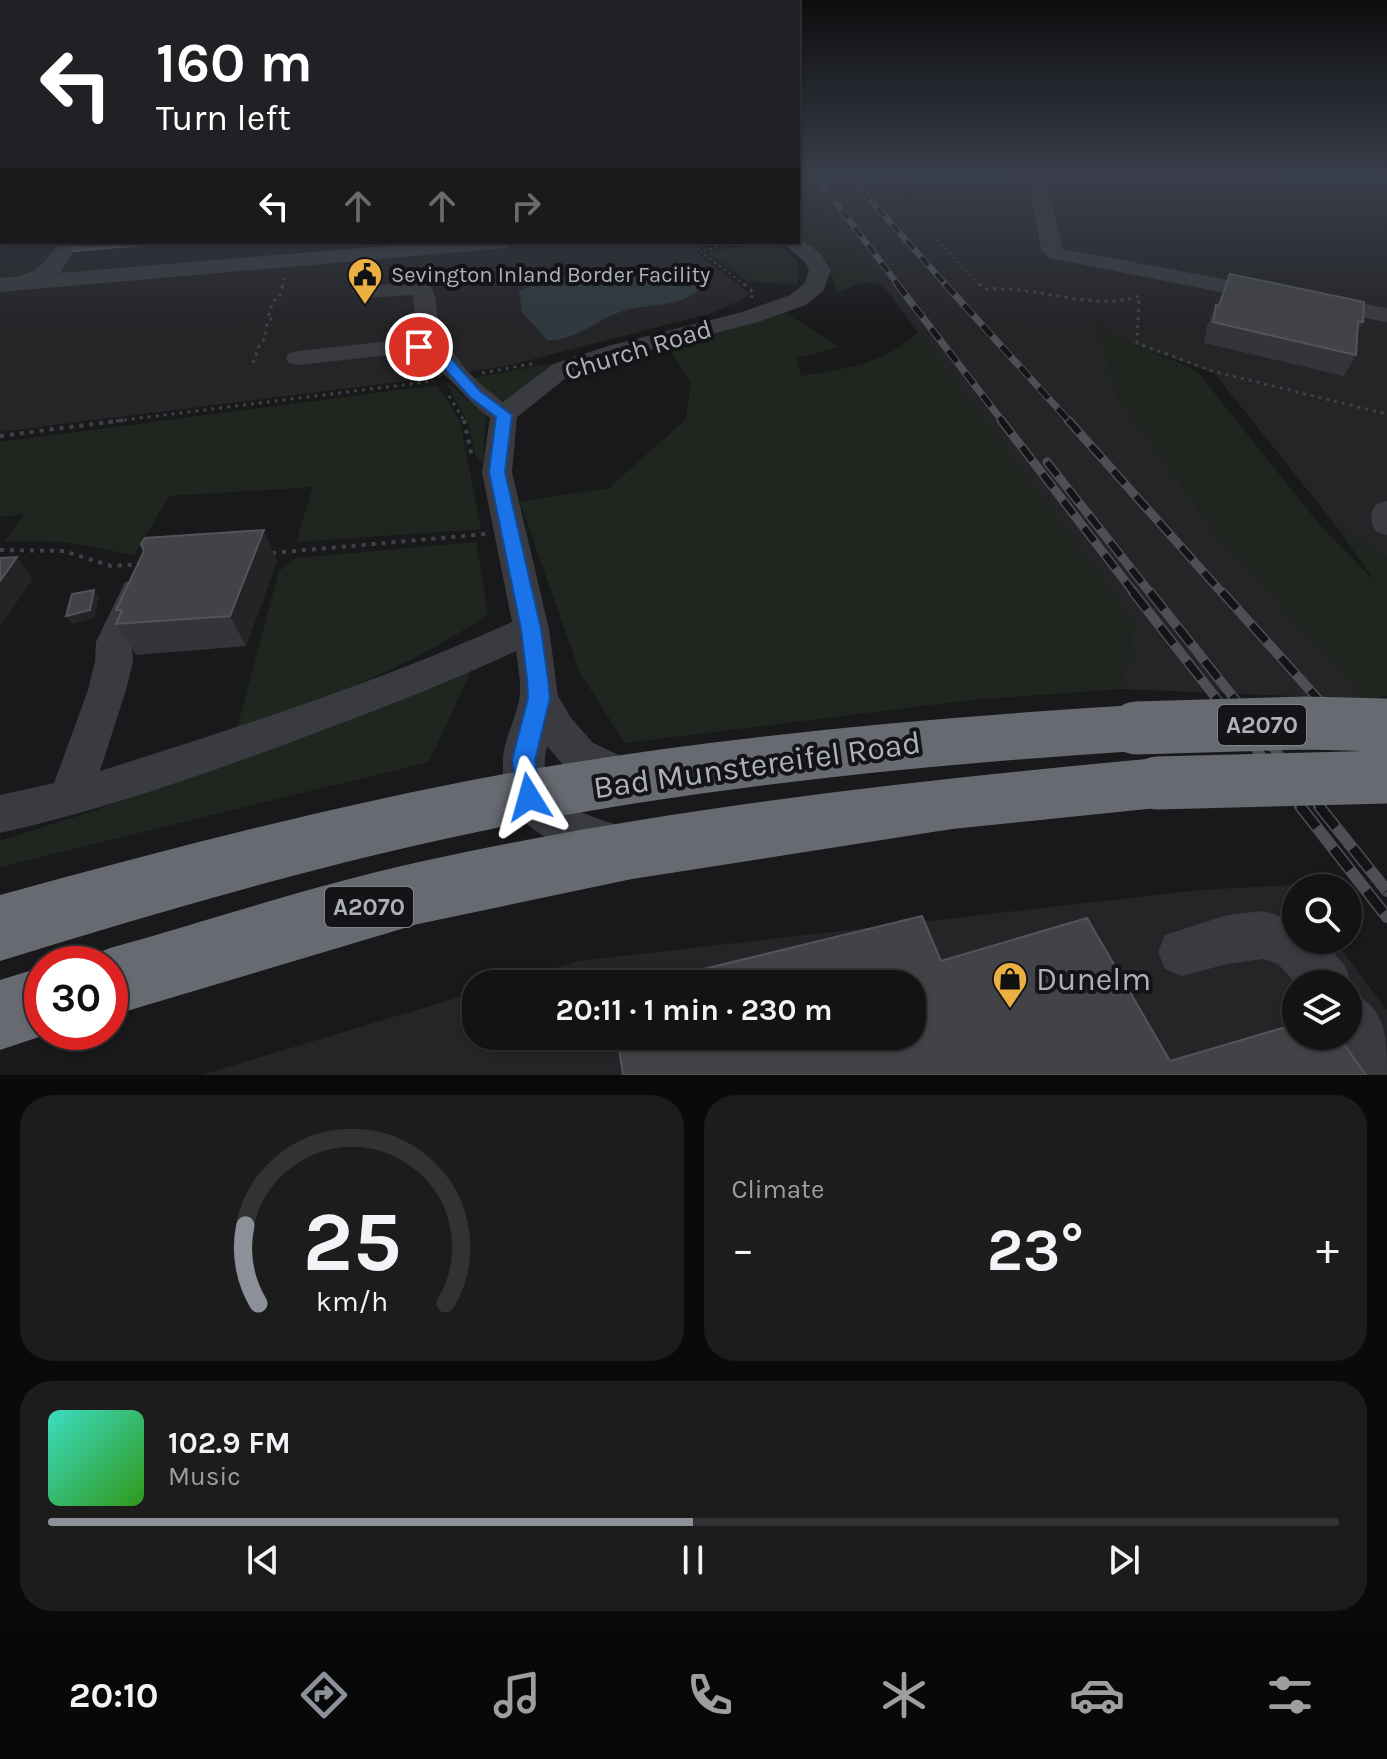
<!DOCTYPE html>
<html lang="en">
<head>
<meta charset="utf-8">
<style>
	body { margin:0; font-family:Karla,sans-serif; background:#1c1c1d; color:#f1f3f6; height:100vh; display:flex; flex-direction:column; font-size:30px; white-space:nowrap }
	* { box-sizing:border-box; margin:0 }
	p { font-size:26px; color:#9d9ea0 }
	.icon { flex:none; width:44px; height:44px; fill:none; stroke:currentColor; stroke-width:2; stroke-linecap:round; stroke-linejoin:round }
	.map { position:relative; height:1075px; overflow:hidden }
	.panel { display:flex; flex-direction:column; gap:20px; padding:20px; background:#0a0a0b; flex:1 }
	.panel>* { flex:none }
	.top-card { position:absolute; left:0px; top:0px; width:800px; height:244px; box-shadow:0 2px 6px #0004,0 0 0 2px #323234; background:#202124; color:#fff; overflow:hidden }
	.tools { position:absolute; left:1282px; top:874px; display:grid; gap:16px }
	.tools a { display:grid; place-items:center; width:80px; height:80px; border-radius:50%; background:#131314; box-shadow:0 2px 6px #0004,0 0 0 2px #323234; font-size:40px }
	.speed { position:absolute; left:24px; top:946px; display:flex; gap:16px; font-size:40px; font-weight:700; text-align:center }
	.speed>* { display:grid; place-content:center; width:104px; height:104px; border-radius:50%; background:#131314; box-shadow:0 2px 6px #0004,0 0 0 2px #323234; line-height:1 }
	.speed .limit { border:12px solid #d22; background:#fff; color:#111 }
	.pin { position:absolute; display:grid; place-items:center; width:68px; height:68px; color:#fff; margin:-34px; border:4px solid #fff; border-radius:50%; box-shadow:0 2px 8px #0007 }
	.me { position:absolute; width:88px; margin:-44px; rotate:352deg; stroke-linejoin:round; filter:drop-shadow(0 0 6px #0008) }
	.turn { display:flex; align-items:center; gap:28px; height:168px; padding:0 24px; font-size:36px }
	.turn .icon { width:104px; height:104px; stroke-width:2.5 }
	.turn b { display:block; font-size:56px; line-height:68px }
	.lanes { display:flex; align-items:center; height:76px; padding:0 24px; background:#0003; justify-content:center; gap:40px; direction:ltr }
	.lanes .off { opacity:.35 }
	.big { font-size:60px; font-weight:700; line-height:1.1 }
	.panel .tile { flex:1; display:flex; flex-direction:column; justify-content:center; gap:12px; min-width:0; padding:0 28px; border-radius:32px; background:#1c1c1d }
	.panel .dial { align-items:center; gap:0 }
	.dial svg { height:208px; overflow:visible; fill:none; stroke:#323234; stroke-width:7; stroke-linecap:round; text-anchor:middle }
	.dial text { fill:#f1f3f6; stroke:none }
	.song { display:flex; align-items:center; gap:24px }
	.cover { width:96px; height:96px; border-radius:12px; background:linear-gradient(135deg,hsl(170 70% 55%),hsl(110 70% 35%)) }
	.played { height:8px; border-radius:4px; background:linear-gradient(90deg,#8c9099 50%,#323234 50%) }
	.keys { display:flex; justify-content:space-around; direction:ltr }
	.heat { display:flex; justify-content:space-between; align-items:center; font-size:44px; direction:ltr }
	.panel .tiles { flex:1; display:grid; gap:20px; grid-template-columns:1fr 1fr }
	.tile:last-child { grid-column:span 2 }
	.trip { position:absolute; left:462px; top:970px; width:464px; height:80px; border-radius:32px; background:#131314; box-shadow:0 2px 6px #0004,0 0 0 2px #323234; font-weight:700; line-height:80px; text-align:center }
	.tab-bar { display:flex; height:128px; justify-content:space-around; align-items:center; background:#080808; color:#9d9ea0 }
	.tab-bar .icon { width:56px; height:56px }
	.tab-bar .on { color:#8c9099 }
	.tab-bar b { font-size:36px; color:#f1f3f6 }
	.map>svg:first-child { display:block }
</style>
</head>
<body>
<div class="map">
<svg width="1387" height="1075" viewBox="0 0 1387 1075">
	<rect width="100%" height="100%" fill="#19191b"/>
	<g fill="#252528" fill-rule="evenodd">
		<polygon points="0,175 2,242 730,242 702,246 697,253 749,293 746,298 709,314 511,365 431,378 0,432"/>
		<polygon points="798,175 882,175 906,198 917,175 1387,175 1387,557 1337,527 1214,373 1134,345 1131,412 1211,526 1367,699 1121,689 1041,606 917,332 883,285 799,184"/>
		<path d="M1291,885L1296,891V940H1334L1387,1010V1075H201L476,992V1036H912V984H504L579,961L1200,890ZM1296,984H1348V1036H1296Z"/>
	</g>
	<g fill="#1f2620">
		<polygon points="798,182 799,184 883,285 863,282 837,293 827,261 798,237"/>
		<polygon points="765,242 779,242 798,263 798,285 748,281 707,252"/>
		<path d="M786,313L839,347L797,358L801,376C847,368 883,365 918,332L1134,623L1130,655L1121,689L970,700L625,743L580,673L520,502L609,488L686,419L691,383L666,344Z"/>
		<polygon points="1096,320 1114,336 1196,370 1319,524 1376,583 1337,527 1387,557 1387,696 1367,699 1211,526 1131,412 1118,399"/>
		<polygon points="553,363 508,402 493,396 474,378"/>
		<polygon points="446,382 486,414 483,464 475,455 468,423"/>
		<polygon points="437,385 460,422 481,529 296,542 313,487 169,496 134,555 66,542 4,541 25,514 0,517 0,442"/>
		<path d="M476,542L488,614C410,668 324,699 236,732L279,571L297,558Z"/>
		<polygon points="471,671 429,762 0,867 0,841 99,809"/>
	</g>
	<path fill="#2f393f" d="M578,274C592,275 607,277 622,277C656,277 669,270 700,288C680,310 644,302 617,313C594,322 573,342 547,340L522,312L519,291L544,280Z"/>
	<g fill="none" stroke-linecap="round" stroke-linejoin="round">
		<g stroke="#404247" stroke-width="2" stroke-dasharray="2 4" stroke-linecap="butt">
			<polyline points="874,175 981,286"/>
			<polyline points="741,242 700,251 746,286"/>
			<polyline points="283,286 285,277"/>
		</g>
		<g stroke="#404247" stroke-width="3" stroke-dasharray="3 5" stroke-linecap="butt">
			<polyline points="744,284 754,293 751,298"/>
			<path d="M979,284L985,289C1036,285 1091,312 1139,296L1137,343L1212,371L1387,414"/>
			<polyline points="253,363 260,343 265,339 267,322 273,317 269,315 273,301 279,298 283,284"/>
			<polyline points="482,373 536,363"/>
			<polyline points="449,396 465,422"/>
			<polyline points="108,422 434,381"/>
		</g>
		<g stroke="#404247" stroke-width="4" stroke-dasharray="4 6" stroke-linecap="butt">
			<polyline points="464,420 472,457"/>
			<polyline points="0,436 124,420"/>
			<polyline points="0,550 64,551 111,566 143,564"/>
			<polyline points="272,553 486,534"/>
		</g>
		<g fill="#3a3b40" fill-rule="evenodd">
			<polygon points="1046,176 1055,181 1049,193 1063,249 1266,287 1277,294 1266,301 1049,258 1041,250 1031,193 1040,177"/>
			<path d="M799,238L820,253L831,270L823,291L806,305L758,322L626,356L571,374L517,417L512,472L549,629L558,696L571,718L593,743L642,766L648,779L642,792L627,797L565,767L547,746C533,806 588,814 631,830L637,845L631,860L615,866C561,845 500,832 503,761C503,741 515,720 519,701C522,685 518,667 516,651C446,684 374,711 302,738C203,775 103,810 0,833V795L54,783L88,690L95,662L96,642L125,582L137,579L149,582L154,591L132,642L133,662L126,690L100,771C240,727 378,682 512,622L482,472L490,418C462,398 441,360 408,353L298,365L289,363L286,358L289,353L298,351L408,339L423,342L415,320L413,295L363,298L352,291L355,286L429,283C438,297 435,311 440,325C451,358 476,382 503,402L553,364L608,346L742,312L790,295L805,283L809,270L804,261L782,242H798Z"/>
			<path d="M59,242H79L60,273L434,242H516L506,248L0,292V278C33,276 42,269 59,242Z"/>
			<polygon points="1323,297 1387,308 1387,322 1315,309 1312,304 1315,299"/>
			<path d="M1387,501V535L1376,532C1370,522 1370,514 1376,504Z"/>
			<path d="M1263,911L1296,921V940H1323L1345,966L1352,984L1349,991C1387,1008 1387,1037 1387,1075H1357L1331,1036H1348V984H1297L1278,964L1263,959L1227,964L1182,976L1165,969L1158,952L1165,935L1227,915Z"/>
		</g>
		<g fill="#676a71" fill-rule="evenodd">
			<path d="M1136,705L1155,712L1163,728L1155,744L1136,751C923,765 711,786 501,827C332,861 165,910 0,961V895C165,850 331,806 499,775C710,737 923,718 1136,705Z"/>
			<path d="M1157,758L1177,765L1186,783L1177,801L1157,808L952,829L632,879L418,924L110,1016V964H83L86,958L110,948C213,919 315,885 419,862C662,808 910,781 1157,758Z"/>
			<polygon points="42,967 42,1032 54,1032 0,1050 0,980"/>
		</g>
		<defs>
			<g id="rail-far4">
				<polyline points="815,175 899,286"/>
				<polyline points="848,175 947,286"/>
			</g>
			<g id="rail-far3">
				<polyline points="897,284 1003,422"/>
				<polyline points="945,284 1070,422"/>
			</g>
			<g id="rail-far2">
				<polyline points="1001,420 1135,594"/>
				<polyline points="1068,420 1223,594"/>
				<polyline points="1047,462 1151,594"/>
			</g>
			<g id="rail-far1">
				<polyline points="1133,592 1302,808"/>
				<polyline points="1150,592 1321,808"/>
				<polyline points="1222,592 1387,776"/>
			</g>
			<g id="rail">
				<polyline points="1300,806 1387,917"/>
				<polyline points="1319,806 1387,891"/>
			</g>
		</defs>
		<use href="#rail-far4" stroke="#4d4f55" stroke-width="6"/>
		<use href="#rail-far3" stroke="#4d4f55" stroke-width="7"/>
		<use href="#rail-far2" stroke="#4d4f55" stroke-width="9"/>
		<use href="#rail-far1" stroke="#4d4f55" stroke-width="10"/>
		<use href="#rail" stroke="#4d4f55" stroke-width="12"/>
		<use href="#rail-far4" stroke="#141416" stroke-width="4" stroke-dasharray="11" stroke-linecap="butt"/>
		<use href="#rail-far3" stroke="#141416" stroke-width="5" stroke-dasharray="14" stroke-linecap="butt"/>
		<use href="#rail-far2" stroke="#141416" stroke-width="6" stroke-dasharray="17" stroke-linecap="butt"/>
		<use href="#rail-far1" stroke="#141416" stroke-width="7" stroke-dasharray="22" stroke-linecap="butt"/>
		<use href="#rail" stroke="#141416" stroke-width="9" stroke-dasharray="27" stroke-linecap="butt"/>
		<g stroke="#676a71" stroke-width="53">
			<polyline points="1136,728 1305,723 1387,725"/>
			<polyline points="1157,783 1387,777"/>
		</g>
	</g>
	<g fill="#353539">
		<polygon points="1230,274 1363,322 1358,331 1356,355 1344,376 1204,343 1207,326 1216,305 1217,306"/>
		<polygon points="264,530 277,561 246,646 136,655 116,624 119,616 116,610"/>
	</g>
	<g fill="#242427">
		<polygon points="178,242 297,242 195,253 194,259 81,268 73,251"/>
		<polygon points="264,530 277,561 246,646 230,616"/>
		<polygon points="17,557 33,579 0,626 0,581"/>
		<polygon points="94,590 99,597 95,618 72,624 66,616"/>
	</g>
	<g fill="#424347" stroke="#525459" stroke-width="2">
		<polygon points="78,242 178,242 73,251"/>
		<polygon points="1230,274 1364,302 1363,322 1358,321 1356,355 1213,322 1216,305 1219,306"/>
		<polygon points="264,530 230,616 116,624 122,610 116,610 144,551 141,544 145,538"/>
		<polygon points="17,557 0,581 0,558"/>
		<polygon points="94,590 90,610 66,616 72,594"/>
		<polygon points="922,916 941,961 1087,918 1170,1061 1296,1024 1296,1036 1338,1036 1366,1075 623,1075 617,1036 912,1036 912,984 642,984"/>
	</g>
	<linearGradient id="sky" x2="0" y2="1"><stop stop-color="#0e0e0f"/><stop offset="0.54" stop-color="#383e4a"/><stop offset="1" stop-color="#383e4a" stop-opacity="0"/></linearGradient>
	<rect width="1387" height="326" fill="url(#sky)"/>
	<polygon fill="#1a73e8" stroke="#114b97" stroke-width="2" points="419,343 448,355 480,391 512,415 505,472 541,629 548,679 550,698 535,760 541,797 538,805 529,808 521,805 512,760 528,698 527,679 521,629 489,472 496,417 470,397 438,361 415,350 415,344"/>
	<defs>
		<symbol id="civic-pin" viewBox="-11 -11 22 30"><path d="M0 17L-7.5 6A9.5 9.5 0 1 1 7.5 6Z" fill="#ecaf41" stroke="#141416"/><path d="M-.6-6.5H3V-4.5H.6V-3L4-1V1h2V6H-6V1h2V-1L-.6-3ZM-1.2 2.5V6h2.4V2.5Z" fill="#111"/></symbol>
		<symbol id="shop-pin" viewBox="-11 -11 22 30"><path d="M0 17L-7.5 6A9.5 9.5 0 1 1 7.5 6Z" fill="#ecaf41" stroke="#141416"/><path d="M-5-2.5h2.3a2.7 3.5 0 0 1 5.4 0H5L5.5 6h-11ZM-1.5-2.5h3a1.5 2.3 0 0 0-3 0Z" fill="#111"/></symbol>
	</defs>
	<g fill-rule="evenodd">
		<use href="#civic-pin" x="345" y="255" width="40" height="54"/>
		<use href="#shop-pin" x="990" y="959" width="40" height="54"/>
	</g>
	<g text-anchor="middle" dominant-baseline="central" stroke-width="8" stroke-linejoin="round" paint-order="stroke">
		<g font-size="22" fill="#acb1ba" stroke="#141416" text-anchor="start">
			<text x="391" y="275">Sevington Inland Border Facility</text>
		</g>
		<g fill="#141416" stroke="#7e8289" stroke-width="2">
			<rect x="1218" y="705" width="88" height="40" rx="6"/>
			<rect x="325" y="887" width="88" height="40" rx="6"/>
		</g>
		<g font-size="24" font-weight="bold" fill="#acb1ba">
			<text x="1262" y="725">A2070</text>
			<text x="369" y="907">A2070</text>
		</g>
		<g font-size="26" fill="#acb1ba" stroke="#141416">
			<text transform="translate(638 350) rotate(-17)">Church Road</text>
		</g>
		<g font-size="32" fill="#acb1ba" stroke="#141416">
			<text transform="translate(757 765) rotate(-8)">Bad Munstereifel Road</text>
		</g>
		<g font-size="32" fill="#acb1ba" stroke="#141416" text-anchor="start">
			<text x="1036" y="979">Dunelm</text>
		</g>
	</g>
</svg>
<div class="tools">
<a><svg class="icon" aria-label="search" viewBox="0 0 24 24"><circle cx="10" cy="10" r="6"/><path d="M15 15l6 6"/></svg></a>
<a><svg class="icon" aria-label="layers" viewBox="0 0 24 24"><path d="M12 4l9 5-9 5-9-5zM3 14l9 5 9-5"/></svg></a>
</div>
<div class="speed"><div class="limit">30</div></div>
<div class="pin" style="left:419px;top:347px;background:#d93025"><svg class="icon" aria-label="arrive" viewBox="0 0 24 24"><path d="M6 21V4h12l-3 4 3 4H6"/></svg></div>
<svg class="me" style="left:529px;top:797px" viewBox="-20 -20 40 40"><path d="M0-17L14 15 0 8-14 15z" fill="#1a73e8" stroke="#fff" stroke-width="4"/></svg>
<div class="trip">20:11 · 1 min · 230 m</div>
<div class="top-card">
<div class="turn"><svg class="icon" aria-label="left" viewBox="0 0 24 24"><path d="M17 20v-9H6M10 6l-5 5 5 5"/></svg><div><b>160 m</b>Turn left</div></div>
<div class="lanes"><svg class="icon" aria-label="left" viewBox="0 0 24 24"><path d="M17 20v-9H6M10 6l-5 5 5 5"/></svg><svg class="icon off" aria-label="ahead" viewBox="0 0 24 24"><path d="M12 20V5M6 11l6-6 6 6"/></svg><svg class="icon off" aria-label="ahead" viewBox="0 0 24 24"><path d="M12 20V5M6 11l6-6 6 6"/></svg><svg class="icon off" aria-label="right" viewBox="0 0 24 24"><path d="M7 20v-9h11M14 6l5 5-5 5"/></svg></div>
</div>
</div>
<section class="panel">
<div class="tiles">
<div class="tile dial"><svg viewBox="0 0 100 80">
<path d="M14 69A42 42 0 1 1 86 69"/>
<path d="M14 69A42 42 0 0 1 9 39" stroke="#8c9099"/>
<text x="50" y="56" font-size="32" font-weight="700">25</text>
<text x="50" y="72" font-size="11">km/h</text>
</svg></div>
<div class="tile"><p>Climate</p>
<div class="heat"><a>−</a><b class="big">23°</b><a>+</a></div>
</div>
<div class="tile">
<div class="song"><i class="cover"></i><div><b>102.9 FM</b><p>Music</p></div></div>
<div class="played"></div>
<div class="keys"><svg class="icon" aria-label="previous" viewBox="0 0 24 24"><path d="M18 5L8 12l10 7zM5 5v14"/></svg><svg class="icon" aria-label="pause" viewBox="0 0 24 24"><path d="M8 5v14M16 5v14"/></svg><svg class="icon" aria-label="next" viewBox="0 0 24 24"><path d="M6 5l10 7-10 7zM19 5v14"/></svg></div>
</div>
</div>
</section>
<nav class="tab-bar">
<b>20:10</b>
<svg class="icon on" aria-label="directions" viewBox="0 0 24 24"><path d="M12 3l9 9-9 9-9-9zM9 14v-3h6M13 9l2 2-2 2"/></svg>
<svg class="icon" aria-label="music" viewBox="0 0 24 24"><path d="M9 18V5l10-2v13"/><circle cx="6" cy="18" r="3"/><circle cx="16" cy="16" r="3"/></svg>
<svg class="icon" aria-label="phone" viewBox="0 0 24 24"><path d="M5 4h4l2 5-3 2q2 4 5 5l2-3 5 2v4C11 20 4 13 5 4z"/></svg>
<svg class="icon" aria-label="climate" viewBox="0 0 24 24"><path d="M12 3v18M4 7l16 10M4 17L20 7"/></svg>
<svg class="icon" aria-label="car" viewBox="0 0 24 24"><path d="M5 17H2v-5l4-1 3-4h7l3 4 3 1v5h-3M9 17h6M6 11h13"/><circle cx="7" cy="17" r="2"/><circle cx="17" cy="17" r="2"/></svg>
<svg class="icon" aria-label="filters" viewBox="0 0 24 24"><path d="M4 7h16M4 17h16"/><circle cx="9" cy="7" r="2"/><circle cx="15" cy="17" r="2"/></svg>
</nav>
</body>
</html>
